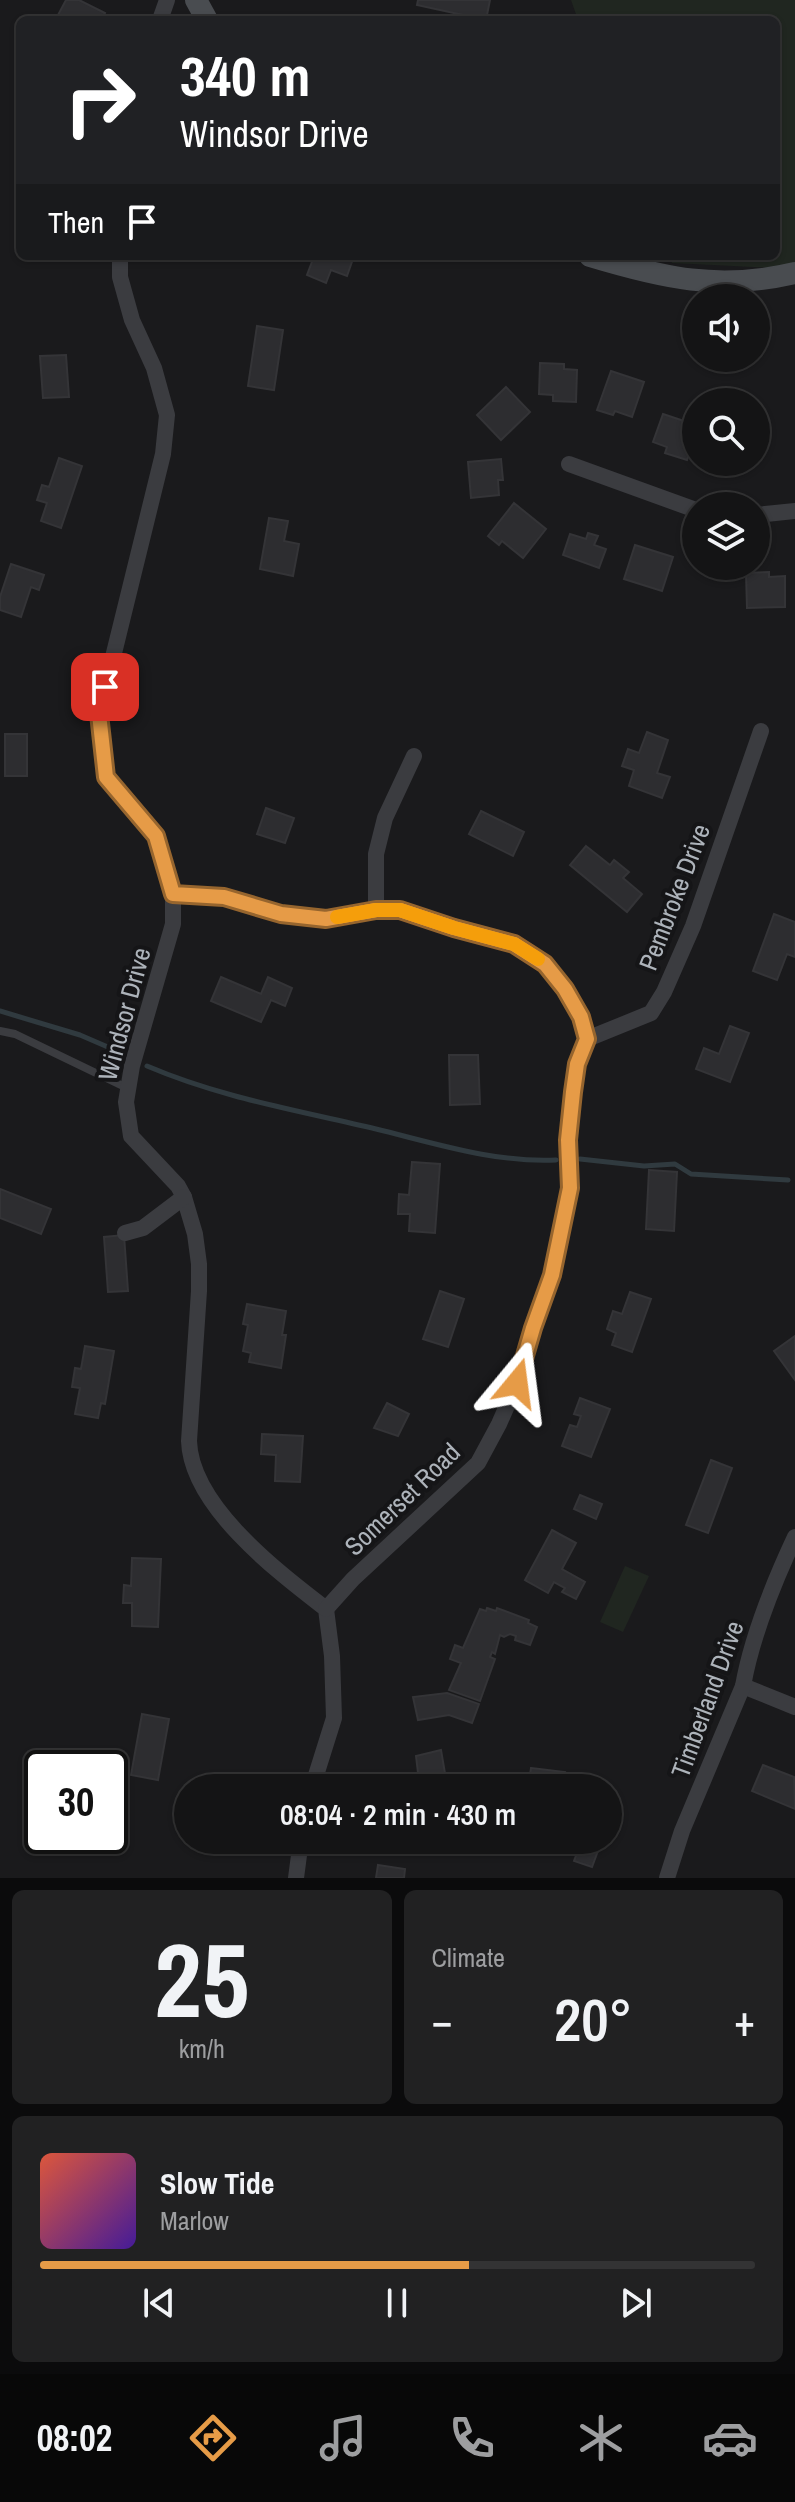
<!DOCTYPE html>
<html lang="en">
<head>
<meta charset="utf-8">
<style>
	body { margin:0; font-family:"Archivo Narrow",sans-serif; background:#212122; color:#f1f3f6; height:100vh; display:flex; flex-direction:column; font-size:30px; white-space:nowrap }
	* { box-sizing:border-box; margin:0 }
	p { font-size:26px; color:#9d9ea0 }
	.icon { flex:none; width:44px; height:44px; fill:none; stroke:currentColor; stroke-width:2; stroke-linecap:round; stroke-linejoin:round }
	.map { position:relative; height:1878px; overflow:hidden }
	.side { display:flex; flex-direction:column; gap:12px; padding:12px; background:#0b0b0c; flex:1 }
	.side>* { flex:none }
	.hud { position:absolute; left:16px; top:16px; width:764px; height:244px; border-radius:12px; box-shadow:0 2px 6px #0004,0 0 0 2px #333334; background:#202124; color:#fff; overflow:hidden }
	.controls { position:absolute; left:682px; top:284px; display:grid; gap:16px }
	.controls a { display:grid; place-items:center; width:88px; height:88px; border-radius:50%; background:#141415; box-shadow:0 2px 6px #0004,0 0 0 2px #333334; font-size:40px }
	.speed { position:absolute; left:24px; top:1750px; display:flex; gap:16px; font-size:40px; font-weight:700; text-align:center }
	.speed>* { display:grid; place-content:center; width:104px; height:104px; border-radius:50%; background:#141415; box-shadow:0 2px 6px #0004,0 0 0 2px #333334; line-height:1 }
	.speed .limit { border:4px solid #111; border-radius:12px; background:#fff; color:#111 }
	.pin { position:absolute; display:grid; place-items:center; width:68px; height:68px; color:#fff; margin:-34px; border-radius:16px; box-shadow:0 4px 12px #0006 }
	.me { position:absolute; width:88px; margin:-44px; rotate:16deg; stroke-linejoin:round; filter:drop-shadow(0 0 6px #0008) }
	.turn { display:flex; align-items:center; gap:28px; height:168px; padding:0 32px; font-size:36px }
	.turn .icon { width:104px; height:104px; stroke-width:2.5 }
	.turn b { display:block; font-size:56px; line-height:68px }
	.then { display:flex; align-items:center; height:76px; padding:0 32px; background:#0003; gap:16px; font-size:30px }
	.big { font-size:60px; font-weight:600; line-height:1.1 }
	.side .tile { flex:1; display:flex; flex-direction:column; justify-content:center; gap:12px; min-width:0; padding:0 28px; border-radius:12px; background:#212122 }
	.side .dial { align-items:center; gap:0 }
	.dial b { font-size:104px; line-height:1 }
	.song { display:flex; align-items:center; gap:24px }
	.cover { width:96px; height:96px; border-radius:12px; background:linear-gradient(135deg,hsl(10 70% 55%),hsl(260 70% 35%)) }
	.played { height:8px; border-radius:4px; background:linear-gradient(90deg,#e69b47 60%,#333334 60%) }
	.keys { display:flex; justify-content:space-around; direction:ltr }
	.heat { display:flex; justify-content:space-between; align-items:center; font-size:44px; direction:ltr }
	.side .tiles { flex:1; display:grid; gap:12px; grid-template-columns:1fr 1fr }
	.tile:last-child { grid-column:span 2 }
	.trip { position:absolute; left:174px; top:1774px; width:448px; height:80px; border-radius:40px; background:#141415; box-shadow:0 2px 6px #0004,0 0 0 2px #333334; font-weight:600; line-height:80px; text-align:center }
	.menu { display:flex; height:128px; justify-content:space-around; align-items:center; background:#080808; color:#9d9ea0 }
	.menu .icon { width:56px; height:56px }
	.menu .current { color:#e69b47 }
	.menu b { font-size:36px; color:#f1f3f6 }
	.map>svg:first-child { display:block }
</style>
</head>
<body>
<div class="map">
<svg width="795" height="1878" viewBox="0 0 795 1878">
	<rect width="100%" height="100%" fill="#1a1a1c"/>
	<g fill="#202620">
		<polygon points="571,0 795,0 795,269 672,263 669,256 776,256 776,20 578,20"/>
		<polygon points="625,1566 649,1576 623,1632 600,1622"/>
	</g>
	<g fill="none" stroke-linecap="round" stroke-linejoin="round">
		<g stroke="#303a3f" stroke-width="5">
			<polyline points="0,1011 80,1035 124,1054"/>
			<path d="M147,1066C222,1098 297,1110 376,1129C434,1143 495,1163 556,1160"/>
			<polyline points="580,1159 644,1166 675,1164 691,1174 788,1180"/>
		</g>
	</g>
	<g fill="#2d2d30" stroke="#343437" stroke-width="2">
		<polygon points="66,0 79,0 105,13 102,20 67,20 58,15"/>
		<polygon points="418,0 490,0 486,20 417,5"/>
		<polygon points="306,256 354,256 347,276 331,270 326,283 307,275 313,259"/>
		<polygon points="257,326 283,330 274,390 248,386"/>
		<polygon points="66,355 69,397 43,398 40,356"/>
		<polygon points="540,363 564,364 564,369 577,370 576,402 553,401 553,395 539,394"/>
		<polygon points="611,371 644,382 632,417 615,411 613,415 597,410"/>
		<polygon points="506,387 530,412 501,440 477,415"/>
		<polygon points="663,414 696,425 696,434 687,460 665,453 667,447 653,442"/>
		<polygon points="59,458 82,466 61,528 41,521 47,503 37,500 42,485 49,487"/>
		<polygon points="501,459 503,480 498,480 499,495 471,498 468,462"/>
		<polygon points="514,503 546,529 523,558 502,541 499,545 488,536"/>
		<polygon points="269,518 288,521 284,541 299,544 293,576 260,569"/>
		<polygon points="588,533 598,536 594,545 606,549 599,568 563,555 570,534 586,539"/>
		<polygon points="635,545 673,557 662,591 624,579"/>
		<polygon points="11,564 44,575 39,590 31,587 21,617 0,610 0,597"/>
		<polygon points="769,572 769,577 785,576 785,607 747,608 746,573"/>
		<polygon points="647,732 668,740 657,773 670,777 662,798 629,786 634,770 622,766 628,749 639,753"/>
		<rect x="5" y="734" width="22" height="42"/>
		<polygon points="266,808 294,818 285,843 257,834"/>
		<polygon points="481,811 524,832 513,856 469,834"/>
		<polygon points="586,846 610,865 614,860 629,872 623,878 642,894 627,912 570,865"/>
		<polygon points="774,914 795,922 795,957 787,954 777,980 753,971"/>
		<polygon points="221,977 261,994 268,977 292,988 285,1006 271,1000 261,1022 211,1001"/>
		<polygon points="730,1026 749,1033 730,1082 696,1069 704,1048 719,1054"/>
		<polygon points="449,1055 478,1055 480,1104 450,1105"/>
		<polygon points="412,1162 440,1164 435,1233 409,1231 410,1214 398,1214 399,1194 409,1195"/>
		<polygon points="649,1170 677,1172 674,1231 646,1229"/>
		<polygon points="0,1189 51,1209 41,1234 0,1218"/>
		<polygon points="124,1235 128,1291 108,1292 104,1237"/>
		<polygon points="440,1291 464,1299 448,1347 423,1339"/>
		<polygon points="630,1292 651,1299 632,1352 612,1345 616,1333 607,1329 613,1311 622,1314"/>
		<polygon points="247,1304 286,1311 282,1335 286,1335 281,1368 249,1362 251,1353 243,1351 248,1325 243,1324"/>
		<polygon points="795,1336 795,1380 774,1351"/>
		<polygon points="85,1346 114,1351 105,1404 101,1403 98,1418 75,1414 80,1388 72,1387 75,1368 81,1369"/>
		<polygon points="580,1398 610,1409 591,1457 562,1446 570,1425 577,1427 581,1416 574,1414"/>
		<polygon points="387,1403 409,1414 398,1436 374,1428"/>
		<polygon points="262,1434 303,1436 300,1482 275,1481 276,1455 261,1454"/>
		<polygon points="711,1460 732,1468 708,1533 686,1525"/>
		<polygon points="580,1495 602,1504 596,1519 574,1509"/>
		<polygon points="552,1530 576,1543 562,1569 585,1582 576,1599 562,1592 565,1588 554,1582 548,1593 525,1580"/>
		<polygon points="132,1558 161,1559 158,1627 132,1626 132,1603 123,1603 124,1585 131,1586"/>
		<polygon points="487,1608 496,1611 497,1608 529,1620 528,1623 537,1627 530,1645 515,1640 516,1636 510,1634 504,1637 500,1635 495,1654 492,1652 490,1657 495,1659 480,1701 449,1690 461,1663 450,1659 455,1645 463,1648 480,1609 486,1611"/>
		<polygon points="447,1693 479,1704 472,1723 449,1715 418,1720 413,1697"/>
		<polygon points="142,1714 169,1719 158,1780 131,1775"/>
		<polygon points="441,1750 447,1785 445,1788 415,1788 419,1781 416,1756"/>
		<polygon points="763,1765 794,1777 795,1809 752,1791"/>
		<polygon points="531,1768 565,1772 562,1788 528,1788"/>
		<polygon points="582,1840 602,1840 592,1867 574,1861"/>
		<polygon points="378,1865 405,1869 404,1878 376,1878"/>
	</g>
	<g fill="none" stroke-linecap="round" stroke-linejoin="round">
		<polyline stroke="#3b3c40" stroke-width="8" points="0,1031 15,1034 127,1088"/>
		<g stroke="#3b3c40" stroke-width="16">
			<polyline points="160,20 167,0"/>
			<path d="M120,256V277L132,320L154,368L167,415L163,454L99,714L106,777L156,836L173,894V924L132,1066L126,1102L131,1136L178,1186L184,1197L195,1234L199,1264V1291L189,1441C191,1506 278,1572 326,1609L332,1656L334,1718L312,1788"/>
			<polyline points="569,464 696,510"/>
			<polyline points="756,515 795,511"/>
			<polyline points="173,894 224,897 281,914 326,919 376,910 400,910 454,928 514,944 545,964 565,989 581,1017 587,1039 577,1064 568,1140 570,1188 552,1275 533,1328 517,1383 499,1424 478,1463 353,1579 326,1609"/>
			<polyline points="376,910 376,854 385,818 414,756"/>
			<polyline points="587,1039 651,1013 664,992 693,926 761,731"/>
			<polyline points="125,1233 143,1228 184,1197"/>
			<polyline points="743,1686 795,1707"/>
			<polyline points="296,1878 301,1840"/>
			<path d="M667,1878L682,1831L743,1686C752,1635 773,1584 795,1537"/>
		</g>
		<g stroke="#494c50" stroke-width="22">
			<polyline points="196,0 207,20"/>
			<path d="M590,256C663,278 719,291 795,273"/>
		</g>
	</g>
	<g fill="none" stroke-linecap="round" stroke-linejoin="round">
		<defs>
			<polyline id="route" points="105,687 99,714 106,777 156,836 173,894 224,897 281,914 326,919 376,910 400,910 454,928 514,944 545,964 565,989 581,1017 587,1039 577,1064 573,1092 568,1140 570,1188 552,1275 533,1328 517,1383"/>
		</defs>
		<use href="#route" stroke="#96652e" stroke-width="20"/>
		<use href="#route" stroke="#e69b47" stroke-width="14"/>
		<polyline stroke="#f59e0b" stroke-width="14" points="337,917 376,910 400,910 454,928 514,944 538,959"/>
	</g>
	<g text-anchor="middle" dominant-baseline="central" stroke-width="8" stroke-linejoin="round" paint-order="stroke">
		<g font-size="26" fill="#adb3ba" stroke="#151517">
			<text transform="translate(674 897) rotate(-69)">Pembroke Drive</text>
			<text transform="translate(124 1014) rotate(-75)">Windsor Drive</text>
			<text transform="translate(402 1499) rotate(-44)">Somerset Road</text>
			<text transform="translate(707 1699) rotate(-70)">Timberland Drive</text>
		</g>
	</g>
</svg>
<div class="controls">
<a><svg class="icon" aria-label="sound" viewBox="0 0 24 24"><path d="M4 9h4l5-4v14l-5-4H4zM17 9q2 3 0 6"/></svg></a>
<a><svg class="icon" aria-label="search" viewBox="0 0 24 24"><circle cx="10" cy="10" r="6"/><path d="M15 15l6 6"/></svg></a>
<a><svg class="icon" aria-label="layers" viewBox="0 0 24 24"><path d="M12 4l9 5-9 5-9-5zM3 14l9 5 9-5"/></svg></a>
</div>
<div class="speed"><div class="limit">30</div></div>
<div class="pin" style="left:105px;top:687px;background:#d93025"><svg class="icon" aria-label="arrive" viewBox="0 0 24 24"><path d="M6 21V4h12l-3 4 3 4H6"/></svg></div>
<svg class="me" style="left:517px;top:1383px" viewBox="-20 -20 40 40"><path d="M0-17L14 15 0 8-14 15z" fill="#e69b47" stroke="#fff" stroke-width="4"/></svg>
<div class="trip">08:04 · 2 min · 430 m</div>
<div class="hud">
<div class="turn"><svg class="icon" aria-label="right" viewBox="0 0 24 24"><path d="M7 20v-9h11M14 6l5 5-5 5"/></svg><div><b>340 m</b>Windsor Drive</div></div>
<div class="then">Then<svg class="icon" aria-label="arrive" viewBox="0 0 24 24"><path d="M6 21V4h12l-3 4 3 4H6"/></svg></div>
</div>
</div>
<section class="side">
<div class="tiles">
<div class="tile dial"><b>25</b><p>km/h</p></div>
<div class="tile"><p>Climate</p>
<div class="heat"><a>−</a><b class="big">20°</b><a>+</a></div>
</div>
<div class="tile">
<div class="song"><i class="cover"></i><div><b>Slow Tide</b><p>Marlow</p></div></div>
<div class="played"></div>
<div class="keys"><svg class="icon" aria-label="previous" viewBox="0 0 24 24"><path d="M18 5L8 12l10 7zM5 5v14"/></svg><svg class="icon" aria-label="pause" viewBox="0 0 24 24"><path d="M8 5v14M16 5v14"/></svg><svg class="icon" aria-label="next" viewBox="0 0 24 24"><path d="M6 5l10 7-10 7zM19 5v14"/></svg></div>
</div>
</div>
</section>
<nav class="menu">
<b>08:02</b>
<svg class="icon current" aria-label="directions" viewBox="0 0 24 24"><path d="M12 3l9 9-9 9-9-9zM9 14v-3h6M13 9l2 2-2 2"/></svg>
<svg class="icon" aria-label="music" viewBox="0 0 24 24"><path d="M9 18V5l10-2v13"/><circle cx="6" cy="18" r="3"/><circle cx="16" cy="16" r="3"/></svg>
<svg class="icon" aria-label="phone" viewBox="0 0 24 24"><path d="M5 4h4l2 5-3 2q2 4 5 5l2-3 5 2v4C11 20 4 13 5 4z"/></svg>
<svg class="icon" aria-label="climate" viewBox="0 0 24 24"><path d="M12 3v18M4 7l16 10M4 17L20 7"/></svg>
<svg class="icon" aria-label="car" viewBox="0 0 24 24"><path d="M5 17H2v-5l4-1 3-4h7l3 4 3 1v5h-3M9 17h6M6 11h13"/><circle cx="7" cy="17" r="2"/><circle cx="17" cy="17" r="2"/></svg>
</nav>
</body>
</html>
